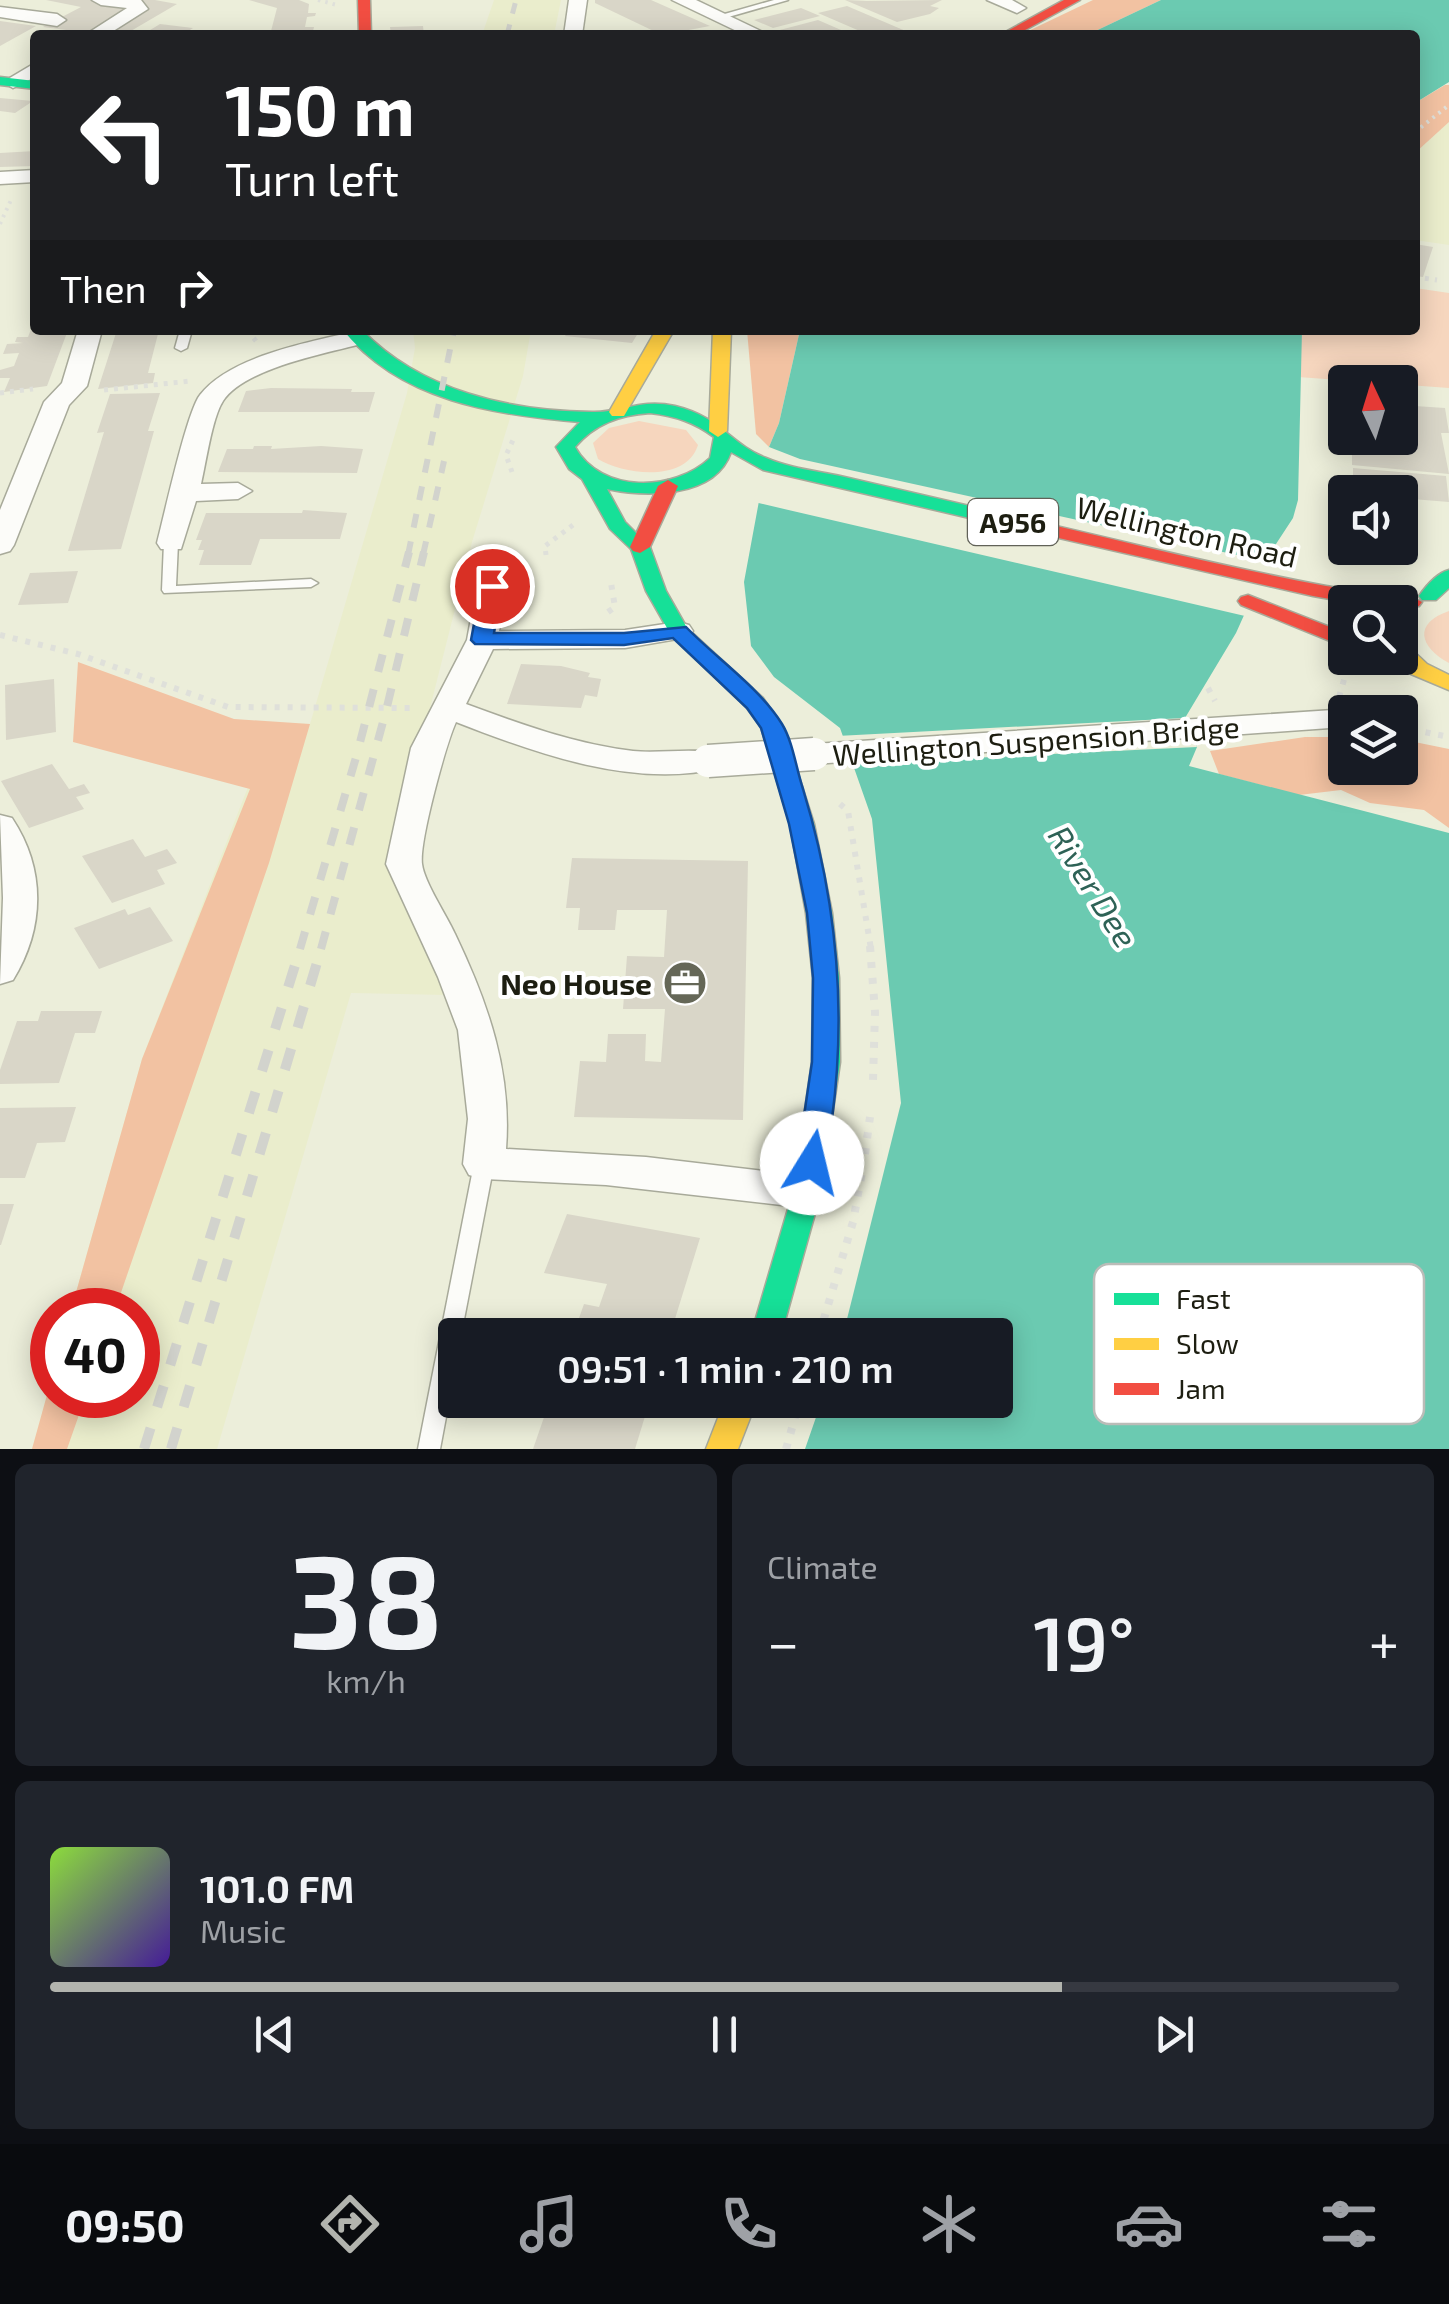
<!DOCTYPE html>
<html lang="en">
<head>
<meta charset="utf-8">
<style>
	body { margin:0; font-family:"Exo 2",sans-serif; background:#20242c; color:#f1f3f6; height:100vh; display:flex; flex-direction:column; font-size:38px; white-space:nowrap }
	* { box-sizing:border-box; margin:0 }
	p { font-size:32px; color:#9ea1a6 }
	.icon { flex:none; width:55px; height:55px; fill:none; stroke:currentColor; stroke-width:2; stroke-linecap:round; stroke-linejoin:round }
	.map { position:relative; height:1449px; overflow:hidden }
	.side { display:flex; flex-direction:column; gap:15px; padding:15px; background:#0d0f14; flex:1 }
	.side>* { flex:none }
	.banner { position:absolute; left:30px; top:30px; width:1390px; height:305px; border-radius:10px; box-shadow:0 5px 25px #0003; background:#202124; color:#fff; overflow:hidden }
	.needle { width:65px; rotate:356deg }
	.tools { position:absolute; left:1328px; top:365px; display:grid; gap:20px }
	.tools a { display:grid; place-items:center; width:90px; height:90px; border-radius:10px; background:#171b24; box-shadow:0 5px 25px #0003; font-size:50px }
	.speed { position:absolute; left:30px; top:1288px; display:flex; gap:20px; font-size:50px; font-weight:700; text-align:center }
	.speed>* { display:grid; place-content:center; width:130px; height:130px; border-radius:50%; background:#171b24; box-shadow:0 5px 25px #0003; line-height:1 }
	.speed .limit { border:15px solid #d22; background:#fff; color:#111 }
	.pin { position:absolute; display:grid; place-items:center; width:85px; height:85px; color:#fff; margin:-42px; border:5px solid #fff; border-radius:50%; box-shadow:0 2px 10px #0007 }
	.me { position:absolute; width:110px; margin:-55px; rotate:9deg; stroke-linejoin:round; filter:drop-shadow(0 0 8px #0008) }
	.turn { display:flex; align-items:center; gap:35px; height:210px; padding:0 30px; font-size:45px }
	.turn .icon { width:130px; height:130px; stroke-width:2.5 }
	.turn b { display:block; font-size:70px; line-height:85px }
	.then { display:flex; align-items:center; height:95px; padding:0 30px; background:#0003; gap:20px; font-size:38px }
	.big { font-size:75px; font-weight:600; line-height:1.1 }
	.side .card { flex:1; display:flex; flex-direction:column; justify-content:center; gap:15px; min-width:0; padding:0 35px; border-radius:15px; background:#20242c }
	.side .dial { align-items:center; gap:0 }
	.dial b { font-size:130px; line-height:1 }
	.song { display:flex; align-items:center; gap:30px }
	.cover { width:120px; height:120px; border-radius:15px; background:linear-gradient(135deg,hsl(90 70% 55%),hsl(260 70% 35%)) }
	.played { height:10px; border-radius:5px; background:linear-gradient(90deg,#b2b4ae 75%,#363941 75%) }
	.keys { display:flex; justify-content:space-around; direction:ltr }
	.heat { display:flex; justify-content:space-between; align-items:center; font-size:55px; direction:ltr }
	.side .tiles { flex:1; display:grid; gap:15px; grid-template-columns:1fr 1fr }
	.card:last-child { grid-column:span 2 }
	.trip { position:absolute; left:438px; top:1318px; width:575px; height:100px; border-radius:10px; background:#171b24; box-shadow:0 5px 25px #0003; font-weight:600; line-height:100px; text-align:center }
	.dock { display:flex; height:160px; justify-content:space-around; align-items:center; background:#090b0e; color:#9ea1a6 }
	.dock .icon { width:70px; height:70px }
	.dock .active { color:#b2b4ae }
	.dock b { font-size:45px; color:#f1f3f6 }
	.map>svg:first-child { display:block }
</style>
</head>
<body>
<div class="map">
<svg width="1449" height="1449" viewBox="0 0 1449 1449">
	<rect width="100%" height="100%" fill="#eceeda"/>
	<g fill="#eaedcc">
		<polygon points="494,0 561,0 554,35 482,35"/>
		<polygon points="1449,122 1449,245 1415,240 1415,153"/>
		<polygon points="413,330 531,330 523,376 472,542 390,866 448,995 351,993 217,1449 32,1449 52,1377 52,1395 138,1395 138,1310 71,1310 142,1059 273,723 310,724 407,393 415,348"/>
	</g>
	<g fill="#f6d6be">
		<polygon points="1415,288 1449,293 1449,388 1298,377 1302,330 1415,330"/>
		<path d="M639,421L686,430L698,445C686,483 624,475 598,459L593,443L609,428Z"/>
		<path d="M1449,611V663C1419,647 1413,623 1449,611Z"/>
	</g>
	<g fill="#f2c2a2">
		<polygon points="1093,0 1161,0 1087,35 1020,35"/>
		<polygon points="1445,85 1449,85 1449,122 1415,153 1415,103"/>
		<polygon points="747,330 800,330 779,423 769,447 756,434"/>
		<polygon points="78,662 234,719 310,724 269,863 115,1310 71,1310 142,1059 250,789 73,742"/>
		<polygon points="1305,737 1345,737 1345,768 1400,768 1400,739 1449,749 1449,828 1424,810 1370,803 1341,790 1299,795 1219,774 1210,751"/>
		<polygon points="52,1377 52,1395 86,1395 67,1449 32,1449"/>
	</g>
	<g fill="#6bcab1">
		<polygon points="1161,0 1449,0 1449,82 1415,103 1415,35 1087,35"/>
		<polygon points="800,330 1302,330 1298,500 1293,518 1276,544 1236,633 1185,718 1197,747 1189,766 1449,833 1449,1449 805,1449 822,1400 995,1400 995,1335 843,1335 901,1103 872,819 840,728 774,677 751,646 744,582 769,447 779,423"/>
	</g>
	<g fill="#eceeda">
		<polygon points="769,447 800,459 1273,563 1245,616 754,502 761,463"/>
		<polygon points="1184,718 1197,747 845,764 837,736"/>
	</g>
	<g fill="#d9d6c8">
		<polygon points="46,0 155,0 177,4 124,35 67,35 74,31 43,27 81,7"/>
		<polygon points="249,0 299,0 309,4 308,13 316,13 315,16 307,17 305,27 314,27 313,31 305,31 304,35 270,35 277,8"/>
		<polygon points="595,0 651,0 710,26 662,35 595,3"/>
		<polygon points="845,0 867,1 942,0 930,6 939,8 930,14 897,22"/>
		<polygon points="847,6 915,35 869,35 818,13"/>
		<polygon points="801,8 820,16 773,28 754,20"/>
		<polygon points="818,20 848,33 785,35 776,31"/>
		<polygon points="0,21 36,26 0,46"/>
		<polygon points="160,24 193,28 182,35 142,35"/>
		<polygon points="423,26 424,35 391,35 390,27"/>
		<polygon points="0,98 33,101 15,113 0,111"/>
		<polygon points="35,151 35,166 0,167 0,153"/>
		<polygon points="1415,244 1433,247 1423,277 1415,276"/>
		<polygon points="35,319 35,330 68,330 47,386 4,392 10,378 0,378 0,370 14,366 19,353 3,354 7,344 23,343 15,342 17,337 28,337"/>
		<polygon points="117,330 159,330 148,373 155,373 153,383 98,389"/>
		<polygon points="569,330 640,330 632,343 565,336"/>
		<polygon points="271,388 352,389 351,392 375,392 369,412 238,412 246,391"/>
		<polygon points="160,393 148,431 154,431 121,549 68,551 104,432 97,433 110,394"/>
		<polygon points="1400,405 1445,408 1449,433 1441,433 1449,474 1352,465 1352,440 1400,438"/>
		<polygon points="254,446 272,446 271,449 321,446 363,449 357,473 218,472 227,449 253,449"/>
		<polygon points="1353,468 1446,476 1449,502 1400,498 1400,492 1353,492"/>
		<polygon points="303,510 347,513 340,539 260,539 251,565 199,565 204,550 198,550 202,540 196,540 206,513 302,513"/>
		<polygon points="1400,533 1407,534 1399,558 1356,549 1400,548"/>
		<polygon points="78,571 68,603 18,605 30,573"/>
		<polygon points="521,664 561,666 590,673 588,677 601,679 597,697 585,695 581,708 507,704"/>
		<polygon points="54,679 56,732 6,740 5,685"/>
		<polygon points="52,764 69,789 84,784 90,793 76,797 84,809 29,828 1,781"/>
		<polygon points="133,839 145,857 167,849 177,863 157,870 165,884 112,903 82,856"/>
		<polygon points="572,858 748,861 743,1120 574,1117 580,1061 606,1062 608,1034 646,1034 645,1061 661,1062 665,1009 623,1009 627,956 664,957 667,910 617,910 615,930 578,930 580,908 566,908"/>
		<polygon points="150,907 173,941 99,969 74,928 125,909 128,915"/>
		<polygon points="41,1011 102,1011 95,1033 75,1033 59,1083 0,1084 0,1070 17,1021 38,1021"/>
		<polygon points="76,1107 65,1142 37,1143 25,1178 0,1178 0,1108"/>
		<polygon points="0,1204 14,1204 1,1245 0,1245"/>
		<polygon points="567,1214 700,1238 670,1335 573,1335 584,1304 599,1307 607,1284 544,1273"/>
		<polygon points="550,1400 650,1400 635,1449 533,1449"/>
	</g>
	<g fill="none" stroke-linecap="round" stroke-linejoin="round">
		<defs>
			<g id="lane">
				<polygon points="774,0 788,0 718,20 714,17"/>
				<polygon points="748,27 751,28 751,32 722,35"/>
				<polygon points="180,330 192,330 187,348 181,351 175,348"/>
				<polygon points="171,539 178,543 176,586 311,579 318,583 311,587 164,593 162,590 164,543"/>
				<polygon points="484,1157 491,1159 494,1164 461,1335 455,1335 455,1369 440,1449 418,1449 474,1164 477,1159"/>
			</g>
			<g id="street">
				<polygon points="92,0 141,0 148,9 107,35 85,35 127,8 101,5"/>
				<polygon points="569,0 587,0 582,35 564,35"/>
				<polygon points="672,0 696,0 769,35 745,35"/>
				<polygon points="987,0 1012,0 1026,8 1017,13"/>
				<polygon points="0,7 57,14 66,20 57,26 0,17"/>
				<polygon points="35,63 35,77 13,88 3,82"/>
				<polygon points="35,170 35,182 0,184 0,172"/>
				<polygon points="78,330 102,330 87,386 69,405 14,545 10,551 0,554 0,510 44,402 62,383"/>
				<path d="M356,331L368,338L365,343C328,353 244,368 223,401C212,418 206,463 201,484L238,483L252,491L238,499L196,501L181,549H161L157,543C164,516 187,411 200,395C230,356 310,342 356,331Z"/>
				<path d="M492,577L503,580L507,586L499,631L625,630L678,622L689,625L693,631L689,637L625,648L493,649L466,704C520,724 575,744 633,751C661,754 692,747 720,754L725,761L720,768C634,789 535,753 456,722C446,744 419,842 422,864C424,882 447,916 455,934C488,1003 512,1071 506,1149L646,1157L807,1176L822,1181L828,1192L822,1203L807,1208L606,1185L484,1179L469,1175L463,1164L468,1119L458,1030L438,977L386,864L411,748L467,640L477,586L481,580Z"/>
				<polygon points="1333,710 1345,714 1344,727 814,764 802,761 797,754 802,747 814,744"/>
				<path d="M0,815L12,818C46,869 45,928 13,980L0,984L3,898Z"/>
			</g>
			<g id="fast">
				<polygon points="0,77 35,81 35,89 0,85"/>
				<path d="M343,330H362C421,391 509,411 592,412C622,413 640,398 675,406C721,417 730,444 766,458C789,468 816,471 840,476C895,489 949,501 1004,514L1014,520L1004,526L763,470L731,452C715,499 645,497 607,489L625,522L650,547L666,591L687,628L763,698L783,727L814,824L832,913L839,978L840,1062L821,1192L781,1335H751L793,1192L812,1062L813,978L806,913L790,824L761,727L747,708L671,635L646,591L631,549L610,529L582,479L569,469L556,447L580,422C495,415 400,401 343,330ZM650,413C675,416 694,422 714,437L710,458C674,492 601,494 575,447C595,424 619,415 650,413Z"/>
				<path d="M1449,570V588L1436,600H1422L1419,596C1426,586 1437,573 1449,570Z"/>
			</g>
			<g id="slow">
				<polygon points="656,330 674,330 624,416 612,416 609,412"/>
				<polygon points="713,330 731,330 727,431 718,437 709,431"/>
				<polygon points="1400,645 1408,646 1427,664 1449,675 1449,690 1411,674 1394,658 1400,658"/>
				<polygon points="725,1400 757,1400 738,1449 706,1449"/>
			</g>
			<g id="jam">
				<polygon points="358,0 370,0 371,35 359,35"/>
				<polygon points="1064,0 1080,0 1016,35 1000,35"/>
				<polygon points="668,480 678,486 650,547 640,553 633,551 630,547 658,486"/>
				<path d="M1004,514C1111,538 1218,566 1326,586C1343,589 1416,596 1422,602L1419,606L1400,608V602H1347L1313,596L997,524L994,520Z"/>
				<polygon points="1248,595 1345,633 1345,647 1241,605 1238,601 1241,597"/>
			</g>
		</defs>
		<use href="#lane" stroke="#a8aa9a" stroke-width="3"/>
		<use href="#street" stroke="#a8aa9a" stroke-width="3"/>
		<use href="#fast" stroke="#a8aa9a" stroke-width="3"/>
		<use href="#slow" stroke="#a8aa9a" stroke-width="3"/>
		<use href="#jam" stroke="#a8aa9a" stroke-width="3"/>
		<g stroke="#dfe0da" stroke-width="4" stroke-dasharray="2.5 5" stroke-linecap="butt">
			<polyline points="318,0 337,5"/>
			<polyline points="1415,132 1449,105"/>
			<polyline points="0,224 11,200"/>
		</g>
		<g stroke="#dfe0da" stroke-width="5" stroke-dasharray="4 6" stroke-linecap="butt">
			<polyline points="1415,277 1437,280"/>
			<polyline points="254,330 251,335 256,341"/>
			<polyline points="104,390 191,381"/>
			<polyline points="0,393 33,389"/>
			<polyline points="512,472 506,455 514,438"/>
			<polyline points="546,555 545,546 577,522"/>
		</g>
		<g stroke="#dfe0da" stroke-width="6" stroke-dasharray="5 8" stroke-linecap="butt">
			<polyline points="608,612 615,607 611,583"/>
			<polyline points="0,635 78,654 228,707 412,708"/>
			<polyline points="1208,688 1215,701"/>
			<polyline points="1339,697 1348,666"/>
			<polyline points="1400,727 1449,737"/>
			<polyline points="840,804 848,811 871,949"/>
		</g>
		<g stroke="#dfe0da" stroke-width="8" stroke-dasharray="6 10" stroke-linecap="butt">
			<polyline points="870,946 875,1012 873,1080"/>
			<polyline points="865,1154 870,1117"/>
			<polyline points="819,1335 853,1222 862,1172"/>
			<polyline points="786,1449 800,1400"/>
		</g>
		<use href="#lane" fill="#fcfcf9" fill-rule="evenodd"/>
		<use href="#street" fill="#fcfcf9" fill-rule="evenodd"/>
		<use href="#fast" fill="#16e098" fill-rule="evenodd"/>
		<use href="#slow" fill="#ffcf43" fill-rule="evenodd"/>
		<use href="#jam" fill="#f24e42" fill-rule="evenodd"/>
		<polyline stroke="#d2d3cd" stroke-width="5" stroke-dasharray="11 11" stroke-linecap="butt" points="507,35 516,0"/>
		<g stroke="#d2d3cd" stroke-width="6" stroke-dasharray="14 14" stroke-linecap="butt">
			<polyline points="408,555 454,330"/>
			<polyline points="423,555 444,461"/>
		</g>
		<g stroke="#d2d3cd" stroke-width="8" stroke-dasharray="18 18" stroke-linecap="butt">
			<polyline points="300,949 357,754 409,552"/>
			<polyline points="321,949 386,711 424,552"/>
		</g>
		<g stroke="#d2d3cd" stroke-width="10" stroke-dasharray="22 22" stroke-linecap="butt">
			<polyline points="144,1449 301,946"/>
			<polyline points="171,1449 322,946"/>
		</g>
		<defs>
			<polyline id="street-bridge" points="708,761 814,754"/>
		</defs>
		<use href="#street-bridge" stroke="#a8aa9a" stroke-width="35" stroke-linecap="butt"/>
		<use href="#street-bridge" stroke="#fcfcf9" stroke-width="32"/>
	</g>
	<path fill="#1a73e8" stroke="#114b97" stroke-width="2.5" d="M492,580L502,586L494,633H624L686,627C716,658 760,688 782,724C793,742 796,768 803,789C836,897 847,1007 832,1119C830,1135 830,1156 822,1170L812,1174L802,1170L797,1163L812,1062L813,978L807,913L789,824L761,728L747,708L673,638L624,645L475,644L471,640L481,586Z"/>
	<defs>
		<symbol id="office-disc" viewBox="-11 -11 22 22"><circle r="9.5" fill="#656757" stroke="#fff"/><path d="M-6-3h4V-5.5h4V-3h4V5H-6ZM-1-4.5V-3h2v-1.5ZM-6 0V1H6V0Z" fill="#fff"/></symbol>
	</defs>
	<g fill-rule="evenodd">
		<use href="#office-disc" x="660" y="958" width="50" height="50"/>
	</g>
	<g text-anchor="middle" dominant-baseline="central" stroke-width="8" stroke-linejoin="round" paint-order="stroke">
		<rect fill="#fff" stroke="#616258" stroke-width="2.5" x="968" y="499" width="90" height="46" rx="8"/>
		<g font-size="28" font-weight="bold" fill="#1d1e11">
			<text x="1013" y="522">A956</text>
		</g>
		<g font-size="30" fill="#1d1e11" stroke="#fff">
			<text transform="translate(1187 531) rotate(13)">Wellington Road</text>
			<text transform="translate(1036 740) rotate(-4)">Wellington Suspension Bridge</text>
		</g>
		<g font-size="30" font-weight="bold" fill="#1d1e11" stroke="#fff" text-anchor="end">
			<text x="652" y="983">Neo House</text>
		</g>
		<g font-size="32" font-style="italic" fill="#2e6256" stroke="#fff">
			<text transform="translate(1094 886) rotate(58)">River Dee</text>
		</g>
	</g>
	<rect x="1094" y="1264" width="330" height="160" rx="15" fill="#fff" stroke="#bbbcb8" stroke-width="2.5"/>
	<rect x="1114" y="1293" width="45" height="12" fill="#16e098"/>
	<rect x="1114" y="1338" width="45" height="12" fill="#ffcf43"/>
	<rect x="1114" y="1383" width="45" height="12" fill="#f24e42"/>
	<g font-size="28" fill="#1d1e11">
		<text x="1176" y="1309">Fast</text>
		<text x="1176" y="1354">Slow</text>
		<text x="1176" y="1399">Jam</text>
	</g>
</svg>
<div class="tools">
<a><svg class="needle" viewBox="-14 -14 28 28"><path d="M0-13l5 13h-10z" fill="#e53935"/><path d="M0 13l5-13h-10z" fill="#9ea1a6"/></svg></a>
<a><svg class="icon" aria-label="sound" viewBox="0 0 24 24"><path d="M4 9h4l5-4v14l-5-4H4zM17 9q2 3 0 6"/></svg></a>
<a><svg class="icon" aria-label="search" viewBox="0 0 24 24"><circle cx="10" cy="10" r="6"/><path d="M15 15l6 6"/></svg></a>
<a><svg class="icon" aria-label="layers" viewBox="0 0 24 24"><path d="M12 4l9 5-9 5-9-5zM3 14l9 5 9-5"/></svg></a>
</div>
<div class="speed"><div class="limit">40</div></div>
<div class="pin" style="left:492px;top:586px;background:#d93025"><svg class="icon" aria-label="arrive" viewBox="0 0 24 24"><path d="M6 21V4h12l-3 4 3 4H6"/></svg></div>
<svg class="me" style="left:812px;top:1163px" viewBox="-20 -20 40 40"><circle r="19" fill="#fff"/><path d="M0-13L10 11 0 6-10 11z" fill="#1a73e8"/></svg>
<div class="trip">09:51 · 1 min · 210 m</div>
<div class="banner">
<div class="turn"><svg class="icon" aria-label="left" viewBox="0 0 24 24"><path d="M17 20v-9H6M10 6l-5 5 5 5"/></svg><div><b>150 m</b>Turn left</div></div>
<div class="then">Then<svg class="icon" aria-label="right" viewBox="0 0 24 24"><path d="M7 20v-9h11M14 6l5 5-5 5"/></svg></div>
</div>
</div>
<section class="side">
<div class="tiles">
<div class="card dial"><b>38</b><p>km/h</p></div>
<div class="card"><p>Climate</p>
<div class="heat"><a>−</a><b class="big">19°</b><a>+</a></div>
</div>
<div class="card">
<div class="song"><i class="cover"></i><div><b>101.0 FM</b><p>Music</p></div></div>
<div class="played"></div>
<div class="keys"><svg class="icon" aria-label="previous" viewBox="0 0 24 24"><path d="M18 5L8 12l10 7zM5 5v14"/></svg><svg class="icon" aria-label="pause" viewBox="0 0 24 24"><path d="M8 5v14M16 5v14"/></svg><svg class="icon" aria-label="next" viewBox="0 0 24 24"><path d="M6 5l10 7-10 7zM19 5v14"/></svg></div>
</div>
</div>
</section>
<nav class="dock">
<b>09:50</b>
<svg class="icon active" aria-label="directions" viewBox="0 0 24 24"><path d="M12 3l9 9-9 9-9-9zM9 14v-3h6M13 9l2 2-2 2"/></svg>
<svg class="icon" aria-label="music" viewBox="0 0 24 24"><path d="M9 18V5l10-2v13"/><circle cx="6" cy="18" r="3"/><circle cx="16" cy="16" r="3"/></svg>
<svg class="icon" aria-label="phone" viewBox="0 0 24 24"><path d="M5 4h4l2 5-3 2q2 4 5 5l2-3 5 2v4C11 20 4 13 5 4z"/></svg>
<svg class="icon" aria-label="climate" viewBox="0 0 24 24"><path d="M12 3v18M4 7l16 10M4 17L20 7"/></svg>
<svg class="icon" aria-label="car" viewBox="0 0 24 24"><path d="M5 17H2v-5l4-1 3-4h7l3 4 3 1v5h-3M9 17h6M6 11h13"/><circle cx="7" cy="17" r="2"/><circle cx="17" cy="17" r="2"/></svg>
<svg class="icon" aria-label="filters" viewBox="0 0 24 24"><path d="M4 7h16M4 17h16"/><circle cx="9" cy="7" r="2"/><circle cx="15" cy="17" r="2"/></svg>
</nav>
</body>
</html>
